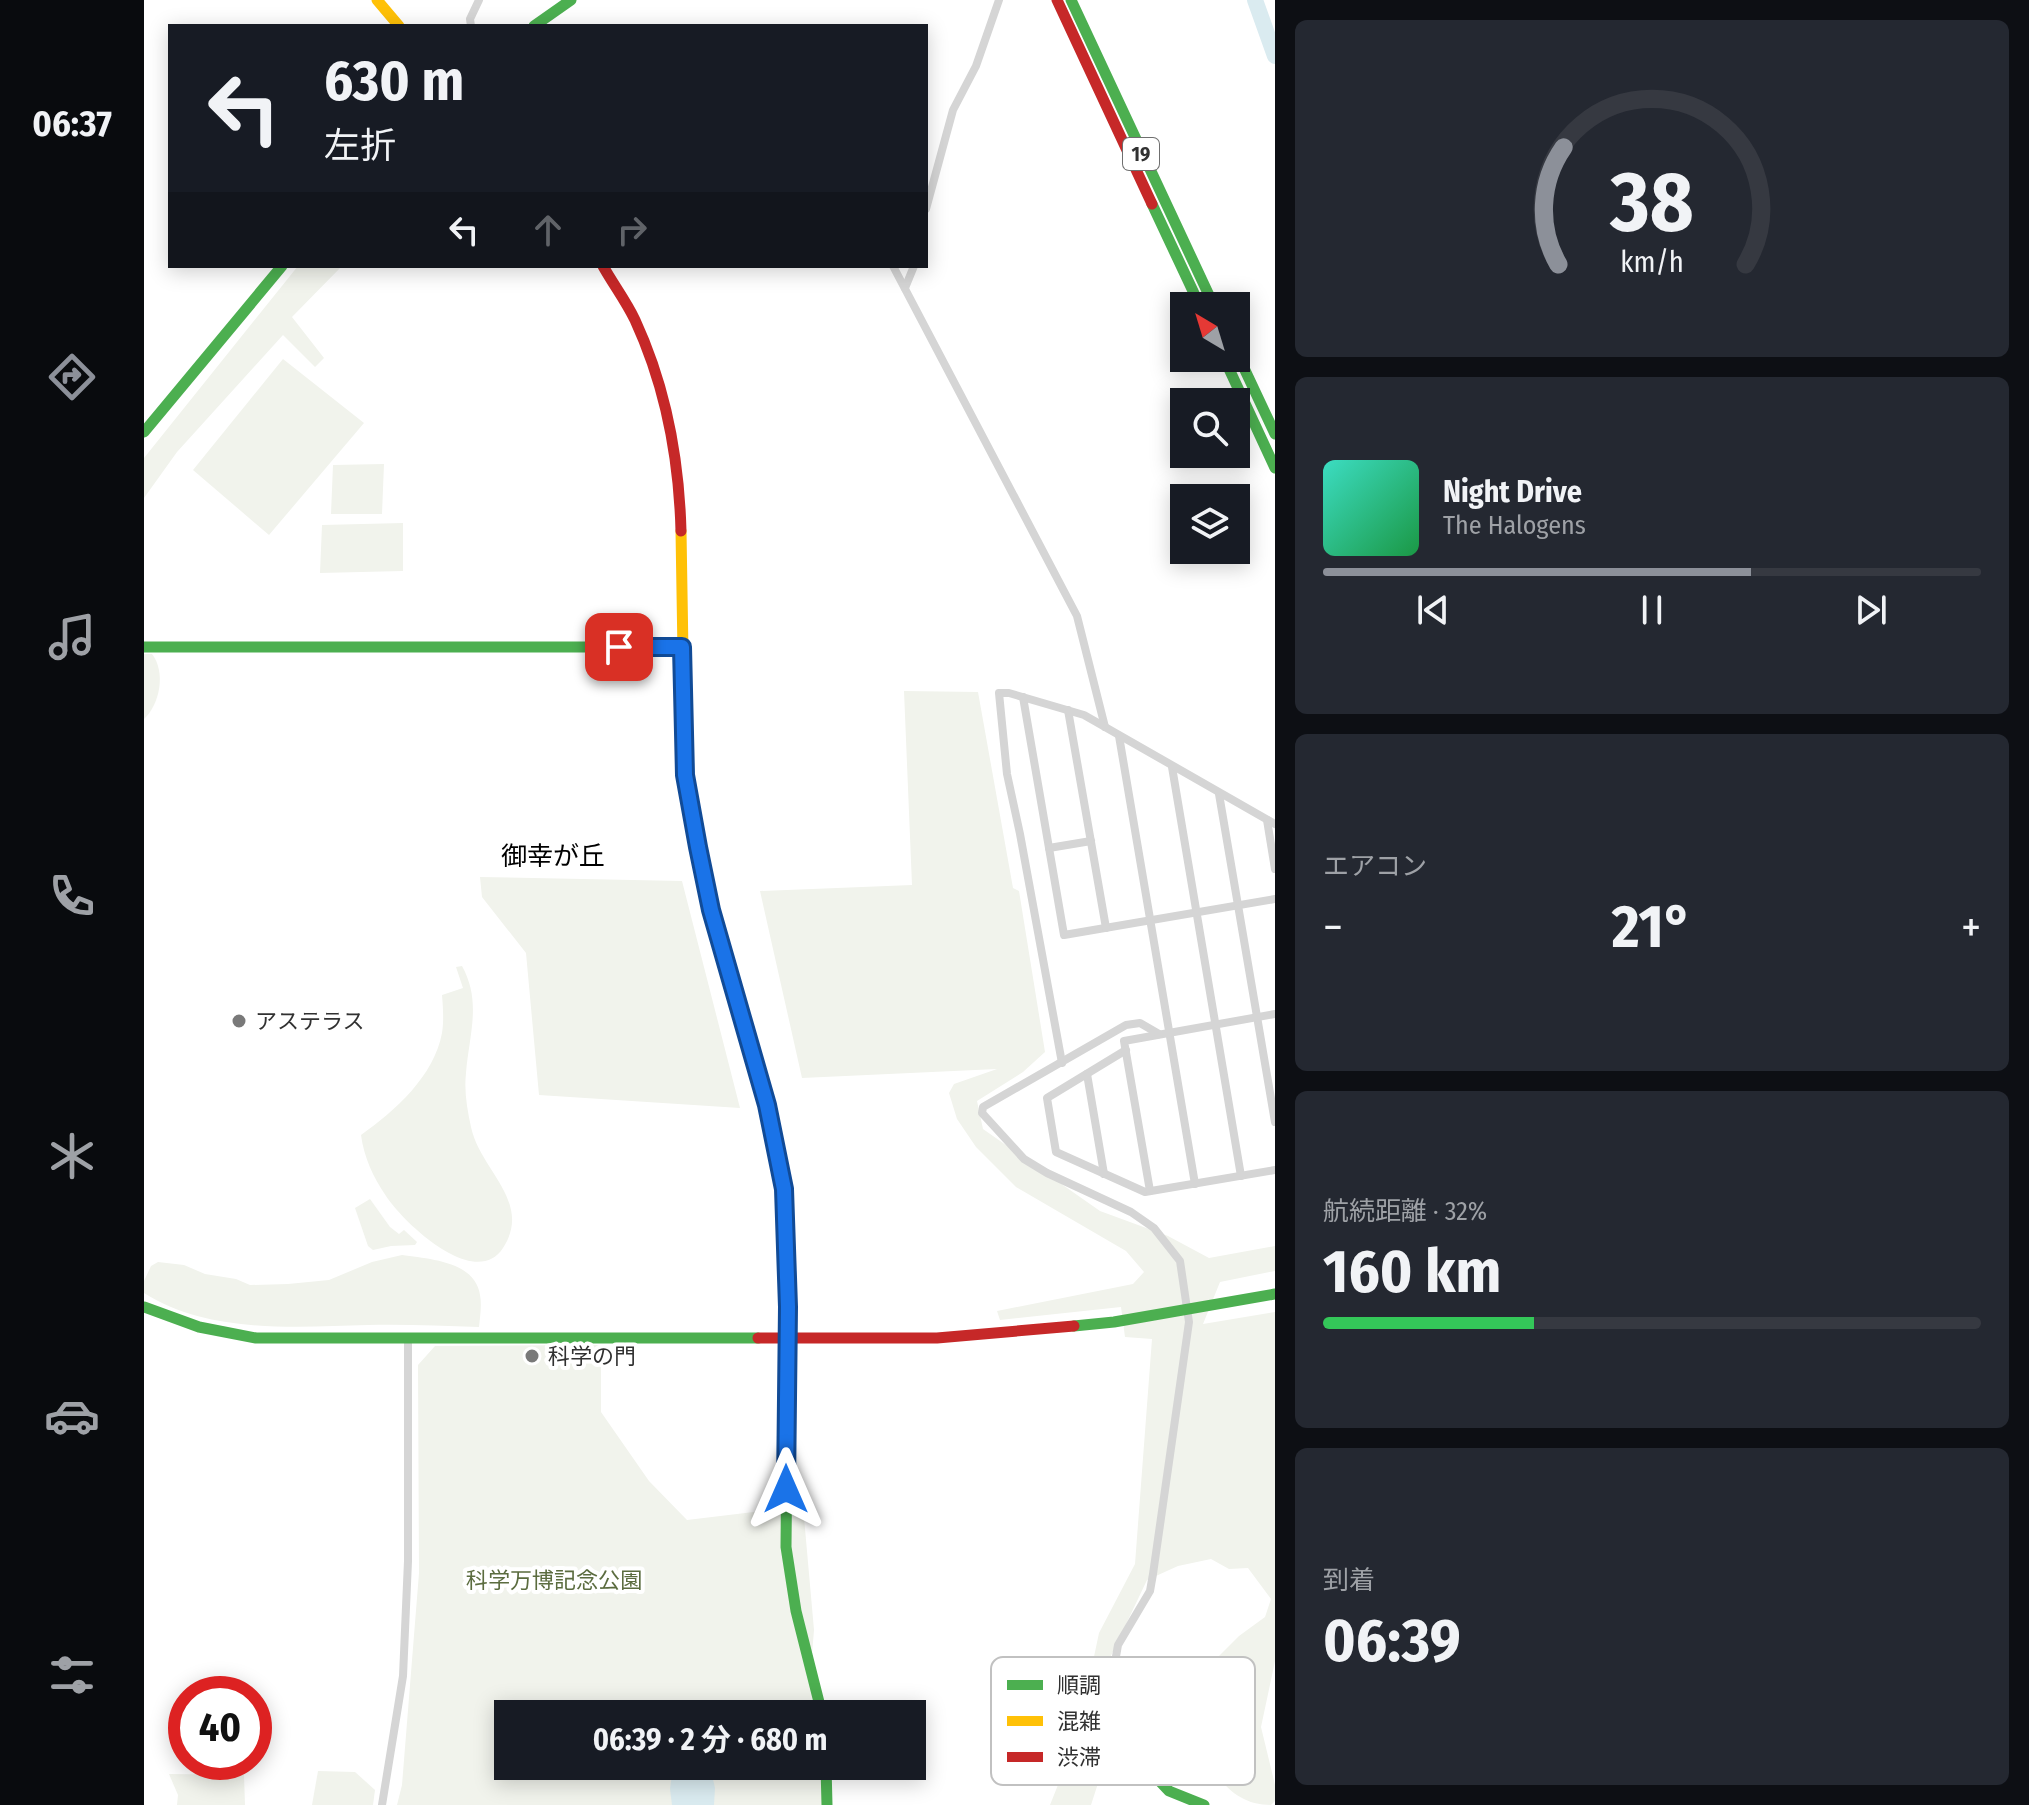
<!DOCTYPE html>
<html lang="ja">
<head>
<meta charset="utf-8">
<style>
	body { margin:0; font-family:"Fira Sans Condensed","Noto Sans JP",sans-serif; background:#242831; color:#f1f3f6; height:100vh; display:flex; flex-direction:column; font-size:30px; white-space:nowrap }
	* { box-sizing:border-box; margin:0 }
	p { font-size:26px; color:#9ea1a6 }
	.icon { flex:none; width:44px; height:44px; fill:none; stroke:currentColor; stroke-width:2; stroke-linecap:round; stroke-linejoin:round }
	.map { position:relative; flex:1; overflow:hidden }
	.side { display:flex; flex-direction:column; gap:20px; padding:20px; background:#0d0f14; width:754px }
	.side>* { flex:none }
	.banner { position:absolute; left:24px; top:24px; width:760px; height:244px; border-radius:0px; box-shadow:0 4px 20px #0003; background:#171b24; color:#f1f3f6; overflow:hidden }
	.needle { width:52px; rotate:322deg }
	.tools { position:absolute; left:1026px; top:292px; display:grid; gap:16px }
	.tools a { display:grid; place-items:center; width:80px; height:80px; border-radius:0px; background:#171b24; box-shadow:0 4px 20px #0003; font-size:40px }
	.speed { position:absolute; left:24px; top:1676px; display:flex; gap:16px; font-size:40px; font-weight:700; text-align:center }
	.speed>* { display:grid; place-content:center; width:104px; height:104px; border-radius:50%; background:#171b24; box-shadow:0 4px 20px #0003; line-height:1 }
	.speed .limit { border:12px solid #d22; background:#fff; color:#111 }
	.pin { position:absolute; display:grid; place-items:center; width:68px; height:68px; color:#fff; margin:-34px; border-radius:16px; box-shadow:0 4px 12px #0006 }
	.me { position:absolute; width:88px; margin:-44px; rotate:0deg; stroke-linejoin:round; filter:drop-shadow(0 0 6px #0008) }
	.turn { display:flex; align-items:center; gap:28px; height:168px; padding:0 24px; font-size:36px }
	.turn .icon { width:104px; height:104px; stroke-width:2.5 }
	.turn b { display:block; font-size:56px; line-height:68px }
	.lanes { display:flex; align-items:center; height:76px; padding:0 24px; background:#0003; justify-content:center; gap:40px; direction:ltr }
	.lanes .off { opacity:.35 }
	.big { font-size:60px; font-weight:700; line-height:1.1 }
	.side .card { flex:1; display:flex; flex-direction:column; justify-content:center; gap:12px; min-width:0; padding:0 28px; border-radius:12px; background:#242831 }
	.side .dial { align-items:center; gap:0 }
	.dial svg { height:208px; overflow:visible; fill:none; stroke:#363941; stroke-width:7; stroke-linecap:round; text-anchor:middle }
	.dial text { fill:#f1f3f6; stroke:none }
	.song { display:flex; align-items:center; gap:24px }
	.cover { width:96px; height:96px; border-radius:12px; background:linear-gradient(135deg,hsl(170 70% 55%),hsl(140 70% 35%)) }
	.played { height:8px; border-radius:4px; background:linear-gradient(90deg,#8c9099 65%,#363941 65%) }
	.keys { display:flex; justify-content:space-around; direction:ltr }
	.heat { display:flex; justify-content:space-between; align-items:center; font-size:44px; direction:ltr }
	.charge { height:12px; border-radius:6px; background:linear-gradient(90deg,#34c759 32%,#363941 0) }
	.trip { position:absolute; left:350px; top:1700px; width:432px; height:80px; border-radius:0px; background:#171b24; box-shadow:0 4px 20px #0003; font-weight:700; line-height:80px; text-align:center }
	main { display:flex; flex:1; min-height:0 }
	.tabs { display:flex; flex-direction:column; width:144px; justify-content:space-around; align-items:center; background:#090b0e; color:#9ea1a6 }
	.tabs .icon { width:56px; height:56px }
	.tabs .active { color:#8c9099 }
	.tabs b { font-size:36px; color:#f1f3f6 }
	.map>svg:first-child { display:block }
</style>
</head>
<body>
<main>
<nav class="tabs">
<b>06:37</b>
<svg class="icon active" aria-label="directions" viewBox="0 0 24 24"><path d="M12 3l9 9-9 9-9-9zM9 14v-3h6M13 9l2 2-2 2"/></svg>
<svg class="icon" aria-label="music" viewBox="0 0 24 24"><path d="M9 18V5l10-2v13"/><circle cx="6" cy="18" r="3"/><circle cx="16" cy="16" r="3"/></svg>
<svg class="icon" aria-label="phone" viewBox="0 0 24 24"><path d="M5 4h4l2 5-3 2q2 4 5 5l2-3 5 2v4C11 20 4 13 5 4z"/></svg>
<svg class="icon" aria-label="climate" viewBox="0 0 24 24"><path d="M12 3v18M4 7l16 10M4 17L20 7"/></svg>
<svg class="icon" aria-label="car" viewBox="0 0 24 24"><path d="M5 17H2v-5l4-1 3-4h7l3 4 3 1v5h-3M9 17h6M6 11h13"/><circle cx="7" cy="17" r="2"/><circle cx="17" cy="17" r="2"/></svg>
<svg class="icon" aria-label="filters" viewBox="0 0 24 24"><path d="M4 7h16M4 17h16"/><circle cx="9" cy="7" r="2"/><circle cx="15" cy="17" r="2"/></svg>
</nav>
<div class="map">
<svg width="1131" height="1805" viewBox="0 0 1131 1805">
	<rect width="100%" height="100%" fill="#fff"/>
	<g fill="#f1f3ec">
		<polygon points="154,266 198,266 148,317 180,358 171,367 139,335 33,452 0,498 0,458"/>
		<polygon points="139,359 220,423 125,535 49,470"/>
		<polygon points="240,464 238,514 187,514 189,465"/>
		<polygon points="259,523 259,571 176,573 178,525"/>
		<path d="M0,654H8C22,672 16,704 0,719Z"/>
		<path d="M760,691L834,692L869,888L875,891L901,1052L879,1072L833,1101L839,1129L956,1211L1024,1236L1065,1258L1131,1246V1271L1076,1282L1059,1324L1131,1312V1661L1117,1727L1131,1785V1801L1127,1805C1084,1805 1068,1768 1047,1736L1057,1705L1056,1675L1095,1636L1121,1617L1127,1599L1104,1568L1085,1569L1067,1559L1034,1566L1003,1580L955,1681L978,1709L947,1805H906L933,1737L955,1633L991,1564L1008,1339L981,1337L977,1307L856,1320L853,1311L989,1284L1000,1272L982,1251L872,1187L832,1147L813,1119L805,1093L810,1084L853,1069L658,1078L616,891L768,885Z"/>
		<polygon points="336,877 538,881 596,1108 395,1095 382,953 338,897"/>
		<path d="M318,966C338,1002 325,1035 322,1073C320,1091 323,1109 327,1127C336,1170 389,1202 359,1248C331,1291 259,1222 242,1196C229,1177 220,1157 217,1135C251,1111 290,1076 298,1033C300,1020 299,1008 298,995L319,988L312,967Z"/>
		<polygon points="226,1199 246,1227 255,1234 260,1230 273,1242 271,1245 247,1246 229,1250 224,1246 211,1208"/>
		<path d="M258,1255C285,1259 331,1261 336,1295C338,1305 336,1317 335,1327C298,1326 261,1324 224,1325C151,1327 64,1334 0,1293V1281L7,1266L14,1262L40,1265L61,1274L92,1279L106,1285L144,1284L185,1280L228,1262Z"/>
		<polygon points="457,1345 457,1412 505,1481 543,1520 659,1506 670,1630 666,1679 674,1714 364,1714 364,1766 677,1766 678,1805 253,1805 258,1785 275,1573 274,1365 291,1346"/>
		<polygon points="174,1771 211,1772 231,1790 229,1805 168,1805"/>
		<polygon points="25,1774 100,1775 101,1805 33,1805 34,1795"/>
	</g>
	<polygon fill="#daebf0" points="529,1766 566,1766 571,1788 570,1805 528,1805 526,1789"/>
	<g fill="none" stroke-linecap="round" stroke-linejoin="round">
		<polyline stroke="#daebf0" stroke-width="16" points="1111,0 1131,56"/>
		<g stroke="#d5d5d5" stroke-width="8">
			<polyline points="327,26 326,19 335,0"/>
			<polyline points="782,209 809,110 832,66 855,0"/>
			<polyline points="749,266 933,616 961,727"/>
			<polyline points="761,288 770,266"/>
			<polyline points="879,697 920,935 1131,899"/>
			<polyline points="924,710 962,928"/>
			<polyline points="975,736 1051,1184"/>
			<polyline points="1028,767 1097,1176"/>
			<polyline points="1075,794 1131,1122"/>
			<polyline points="1123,820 1131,869"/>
			<polyline points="905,848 947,841"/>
			<polyline points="982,1050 903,1098 912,1152 1001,1192 1131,1170"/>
			<polyline points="918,1063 876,834 863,774 855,693 865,693 940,715 1131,824"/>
			<polyline points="943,1074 960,1174"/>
			<polyline points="1006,1191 980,1041 1131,1014"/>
			<polyline points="963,1708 974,1645 1006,1591 1009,1574 1045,1322 1036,1261 1010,1228 987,1212 903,1173 880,1159 838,1113 839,1107 982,1025 996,1023 1015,1034"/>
			<polyline points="238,1805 259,1676 264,1561 264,1340"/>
		</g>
		<g stroke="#4caf50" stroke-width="11">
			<polyline points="927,0 1070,306"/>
			<polyline points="390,26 427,0"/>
			<polyline points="1008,204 1056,306"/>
			<polyline points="1092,351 1131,434"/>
			<polyline points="1080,358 1131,468"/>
			<polyline points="0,432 138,266"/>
			<polyline points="0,647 538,647"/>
			<polyline points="554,841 567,910 623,1105 640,1189 644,1338 642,1547 652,1611 678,1714"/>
			<polyline points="0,1307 55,1327 112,1338 614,1338"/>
			<polyline points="930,1326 970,1322 1131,1294"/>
			<polyline points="963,1708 1008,1773 1025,1791 1060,1805"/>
			<polyline points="682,1766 683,1805"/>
		</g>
		<g stroke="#ffc107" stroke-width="11">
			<polyline points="233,0 255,26"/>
			<polyline points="537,531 541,775 554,841"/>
		</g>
		<g stroke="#c62828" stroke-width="11">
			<polyline points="913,0 1008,204"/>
			<path d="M459,266C469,284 482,301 491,320C522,387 535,457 537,531"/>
			<polyline points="614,1338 793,1338 930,1326"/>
		</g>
	</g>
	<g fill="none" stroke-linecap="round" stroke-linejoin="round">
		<defs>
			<polyline id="route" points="475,647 538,647 541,775 554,847 567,910 623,1105 640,1189 644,1307 642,1489"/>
		</defs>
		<use href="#route" stroke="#114b97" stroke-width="20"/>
		<use href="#route" stroke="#1a73e8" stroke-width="14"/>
	</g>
	<g fill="#797979" stroke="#fff" stroke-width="3">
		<circle cx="95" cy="1021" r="8"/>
		<circle cx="388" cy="1356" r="8"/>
	</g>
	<g text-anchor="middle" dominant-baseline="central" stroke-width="8" stroke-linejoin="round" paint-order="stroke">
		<rect fill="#fff" stroke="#6f6f6f" stroke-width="2" x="979" y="138" width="36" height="32" rx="6"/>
		<g font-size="20" font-weight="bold" fill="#313131">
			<text x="997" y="154">19</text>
		</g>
		<g font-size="22" fill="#313131" stroke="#fff" text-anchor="start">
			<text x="111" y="1021">アステラス</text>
			<text x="404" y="1356">科学の門</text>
		</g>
		<g font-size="22" fill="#5b6c3f" stroke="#fff">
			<text x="410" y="1580">科学万博記念公園</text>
		</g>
		<g font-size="26" fill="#000" stroke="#fff">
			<text x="409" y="856">御幸が丘</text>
		</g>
	</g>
	<rect x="847" y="1657" width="264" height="128" rx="12" fill="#fff" stroke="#c1c1c1" stroke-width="2"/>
	<rect x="863" y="1680" width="36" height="10" fill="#4caf50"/>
	<rect x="863" y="1716" width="36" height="10" fill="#ffc107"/>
	<rect x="863" y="1752" width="36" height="10" fill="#c62828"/>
	<g font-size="22" fill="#313131">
		<text x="913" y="1693">順調</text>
		<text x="913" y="1729">混雑</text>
		<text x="913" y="1765">渋滞</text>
	</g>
</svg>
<div class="tools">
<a><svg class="needle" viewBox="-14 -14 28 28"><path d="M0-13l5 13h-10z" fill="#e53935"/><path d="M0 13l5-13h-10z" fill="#9ea1a6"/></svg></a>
<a><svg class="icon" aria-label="search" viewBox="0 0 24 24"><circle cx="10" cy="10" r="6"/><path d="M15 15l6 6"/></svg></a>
<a><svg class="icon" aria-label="layers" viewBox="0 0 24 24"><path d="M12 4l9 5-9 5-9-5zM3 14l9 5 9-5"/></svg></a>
</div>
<div class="speed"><div class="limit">40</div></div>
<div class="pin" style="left:475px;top:647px;background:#d93025"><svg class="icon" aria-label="arrive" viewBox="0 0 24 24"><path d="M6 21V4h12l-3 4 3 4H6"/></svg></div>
<svg class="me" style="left:642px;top:1489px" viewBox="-20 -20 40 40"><path d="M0-17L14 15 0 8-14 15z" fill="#1a73e8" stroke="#fff" stroke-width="4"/></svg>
<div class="trip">06:39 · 2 分 · 680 m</div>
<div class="banner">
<div class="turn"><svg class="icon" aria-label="left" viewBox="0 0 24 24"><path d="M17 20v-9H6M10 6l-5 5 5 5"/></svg><div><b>630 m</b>左折</div></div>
<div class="lanes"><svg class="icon" aria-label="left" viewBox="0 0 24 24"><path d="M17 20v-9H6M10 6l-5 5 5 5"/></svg><svg class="icon off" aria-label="ahead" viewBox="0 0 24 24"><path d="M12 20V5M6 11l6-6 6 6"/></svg><svg class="icon off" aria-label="right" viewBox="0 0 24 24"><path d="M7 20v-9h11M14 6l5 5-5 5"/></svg></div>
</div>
</div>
<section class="side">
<div class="card dial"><svg viewBox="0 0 100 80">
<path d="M14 69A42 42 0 1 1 86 69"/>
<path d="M14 69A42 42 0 0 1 16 24" stroke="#8c9099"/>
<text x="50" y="56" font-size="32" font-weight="700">38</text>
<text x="50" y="72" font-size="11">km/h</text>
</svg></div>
<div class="card">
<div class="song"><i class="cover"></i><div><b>Night Drive</b><p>The Halogens</p></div></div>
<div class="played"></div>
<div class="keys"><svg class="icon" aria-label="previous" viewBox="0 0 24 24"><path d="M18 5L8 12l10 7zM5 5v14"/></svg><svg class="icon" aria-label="pause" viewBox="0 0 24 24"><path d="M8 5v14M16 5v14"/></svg><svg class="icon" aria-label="next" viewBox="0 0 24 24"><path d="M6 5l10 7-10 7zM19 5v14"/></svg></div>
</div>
<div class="card"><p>エアコン</p>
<div class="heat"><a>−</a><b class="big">21°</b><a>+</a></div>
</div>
<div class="card"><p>航続距離 · 32%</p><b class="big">160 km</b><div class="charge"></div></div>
<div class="card"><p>到着</p><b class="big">06:39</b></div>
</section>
</main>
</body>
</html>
